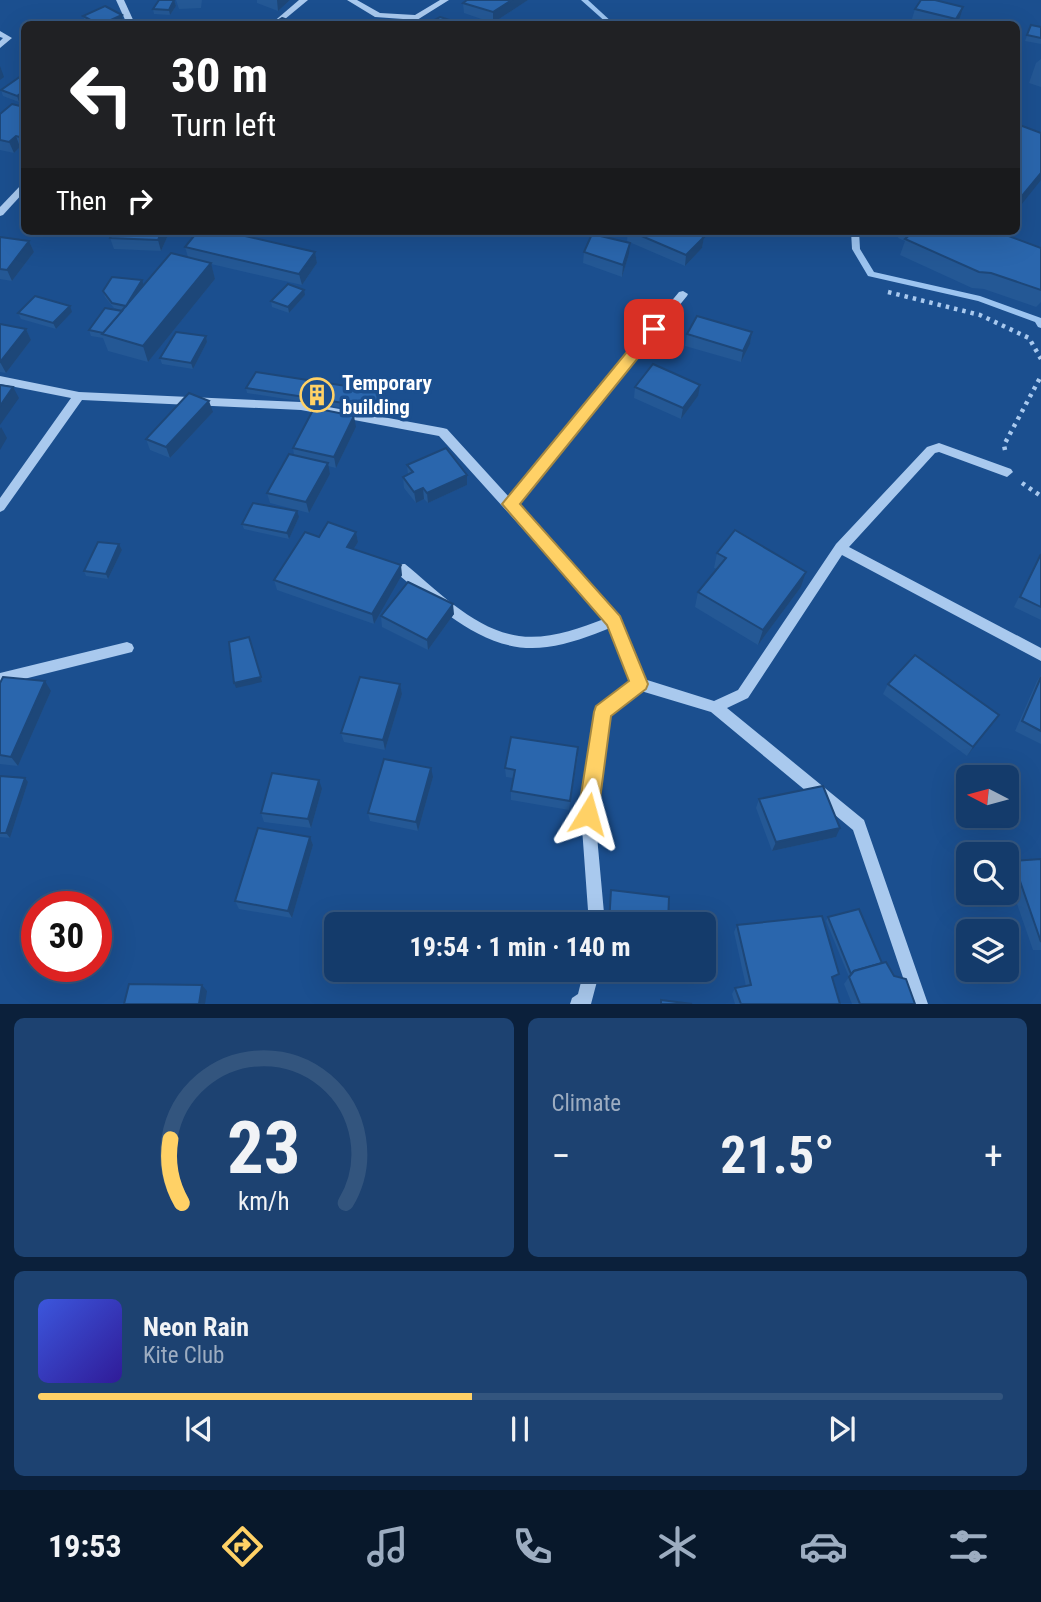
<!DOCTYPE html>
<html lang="en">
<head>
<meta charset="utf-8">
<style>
	body { margin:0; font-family:"Roboto Condensed",sans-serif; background:#1d4271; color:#f1f3f6; height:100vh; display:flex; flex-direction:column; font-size:26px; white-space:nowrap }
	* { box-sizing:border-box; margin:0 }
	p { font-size:23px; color:#9dadc1 }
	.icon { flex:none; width:38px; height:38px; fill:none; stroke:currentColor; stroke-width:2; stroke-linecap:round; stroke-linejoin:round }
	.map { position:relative; height:1004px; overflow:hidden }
	.sheet { display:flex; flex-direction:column; gap:14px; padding:14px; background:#0b203b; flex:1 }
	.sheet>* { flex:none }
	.top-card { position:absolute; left:21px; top:21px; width:999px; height:214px; border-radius:10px; box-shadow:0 7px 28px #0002,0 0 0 2px #33557e; background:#202124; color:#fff; overflow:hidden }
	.needle { width:46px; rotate:276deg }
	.buttons { position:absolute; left:956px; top:765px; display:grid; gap:14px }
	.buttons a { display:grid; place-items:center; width:63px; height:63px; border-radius:10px; background:#143b6b; box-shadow:0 7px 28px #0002,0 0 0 2px #33557e; font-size:35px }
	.speed { position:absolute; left:21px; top:891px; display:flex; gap:14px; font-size:35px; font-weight:700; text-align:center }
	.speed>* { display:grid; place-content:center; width:91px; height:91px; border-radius:50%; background:#143b6b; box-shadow:0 7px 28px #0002,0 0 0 2px #33557e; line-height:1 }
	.speed .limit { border:10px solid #d22; background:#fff; color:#111 }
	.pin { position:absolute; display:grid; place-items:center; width:60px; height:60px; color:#fff; margin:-30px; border-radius:14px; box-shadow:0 4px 10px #0006 }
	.me { position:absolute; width:77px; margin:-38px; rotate:8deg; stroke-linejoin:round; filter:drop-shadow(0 0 5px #0008) }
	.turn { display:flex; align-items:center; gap:24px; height:147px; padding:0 35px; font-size:32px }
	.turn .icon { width:91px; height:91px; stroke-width:2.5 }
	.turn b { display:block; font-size:49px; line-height:60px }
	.then { display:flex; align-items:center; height:66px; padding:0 35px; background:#0003; gap:14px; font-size:26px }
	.big { font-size:52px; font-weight:700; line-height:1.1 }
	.sheet .widget { flex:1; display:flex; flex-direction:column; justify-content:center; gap:10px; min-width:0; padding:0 24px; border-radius:10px; background:#1d4271 }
	.sheet .dial { align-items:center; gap:0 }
	.dial svg { height:182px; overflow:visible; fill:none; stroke:#33557e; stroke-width:7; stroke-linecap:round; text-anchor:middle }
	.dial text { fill:#f1f3f6; stroke:none }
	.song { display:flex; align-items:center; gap:21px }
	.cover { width:84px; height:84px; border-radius:10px; background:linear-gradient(135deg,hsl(230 70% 55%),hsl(250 70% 35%)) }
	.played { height:7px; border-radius:4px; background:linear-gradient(90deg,#ffd166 45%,#33557e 45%) }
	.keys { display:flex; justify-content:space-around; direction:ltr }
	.heat { display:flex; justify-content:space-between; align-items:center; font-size:38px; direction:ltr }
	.sheet .tiles { flex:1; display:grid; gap:14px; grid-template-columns:1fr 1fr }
	.widget:last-child { grid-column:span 2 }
	.trip { position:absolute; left:324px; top:912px; width:392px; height:70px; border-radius:10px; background:#143b6b; box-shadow:0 7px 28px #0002,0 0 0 2px #33557e; font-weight:700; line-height:70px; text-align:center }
	.dock { display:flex; height:112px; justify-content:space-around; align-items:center; background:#08182b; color:#9dadc1 }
	.dock .icon { width:49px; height:49px }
	.dock .current { color:#ffd166 }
	.dock b { font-size:32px; color:#f1f3f6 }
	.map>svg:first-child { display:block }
</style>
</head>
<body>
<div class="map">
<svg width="1041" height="1004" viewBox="0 0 1041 1004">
	<rect width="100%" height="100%" fill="#1b4f8f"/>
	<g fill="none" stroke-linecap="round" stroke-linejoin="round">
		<g fill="#9cc4f0" fill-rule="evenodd">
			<polygon points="581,0 588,0 614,24 608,24"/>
			<polygon points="851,231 859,231 860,249 874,272 980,296 1041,318 1041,328 1038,327 1035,322 978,301 868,276 852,249"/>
		</g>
		<g stroke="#a9c9ee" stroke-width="4.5" stroke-dasharray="3.5 5" stroke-linecap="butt">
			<polyline points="888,292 980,315 1029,338 1041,359"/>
			<polyline points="1005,450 1004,445 1041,376"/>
			<polyline points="1022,483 1041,496"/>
		</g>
		<g fill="#a9c9ee" fill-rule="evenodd">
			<polygon points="116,0 124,0 135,24 127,24"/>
			<polygon points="299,0 308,0 279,24 271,24"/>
			<polygon points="347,0 357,0 380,13 415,15 440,0 449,0 417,20 375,17"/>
			<polygon points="0,31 12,38 0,48 0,41 3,38 0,37"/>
			<polygon points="24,184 24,192 3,215 0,216 0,207 21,185"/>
			<path d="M683,291L688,294L687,296L516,505L619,617L644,679L714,701L738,690L836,544L927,447L939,443L1011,469L1013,472L1007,477L939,452L935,453L849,547L1041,648V661L842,555L748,698L727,708L864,820L928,1004H912L853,830L711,712L641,691L610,715L595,814L605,924H589L581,814L596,712L598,708L631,682L610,628C590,636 569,644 547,647C486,656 439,607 395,572L394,568L395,564H405C438,591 475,630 519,636C548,640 577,629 604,619L439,436L301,410L82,400L4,510L0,512V498L71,398L0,384V376L79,392L301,402L443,428L447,429L509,497L679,292Z"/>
			<polygon points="127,642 132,644 134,648 132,652 0,685 0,673"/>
			<polygon points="584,970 600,970 591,1004 570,1004 572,998 578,994"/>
		</g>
	</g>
	<g fill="#245895">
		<polygon points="174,0 176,6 170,15 154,14 153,9"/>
		<polygon points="176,0 202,0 201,8 179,9"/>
		<polygon points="257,0 290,0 278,11 257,3"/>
		<polygon points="528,0 493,23 464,13 463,3"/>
		<polygon points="963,7 960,18 956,24 932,24 912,19 915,9"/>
		<polygon points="122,15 123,21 115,24 90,24 85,21 83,16"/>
		<polygon points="1031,25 1041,27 1041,44 1025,41"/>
		<polygon points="1041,59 1041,87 1029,83 1036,63"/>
		<polygon points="24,74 19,102 3,96 1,90"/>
		<polygon points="24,107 24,148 20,147 14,153 0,150 0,114"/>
		<polygon points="602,231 621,231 613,237"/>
		<polygon points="628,231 690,231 704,237 702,248 685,266 627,241"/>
		<polygon points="900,231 1000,231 999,232 1041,248 1041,302 1036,307 984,289 972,288 900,255 905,241 898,238"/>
		<polygon points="169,233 161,251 114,249 110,238"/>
		<polygon points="0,237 29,241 34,252 12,281 0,279"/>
		<polygon points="630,243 629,254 622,277 583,263 584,252"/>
		<polygon points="185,247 315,252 317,263 302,285 211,264 215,279 148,362 108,351 103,338 91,336 89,330 122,310 114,308 105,297 103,291 144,286 188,257"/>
		<polygon points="305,295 289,313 272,307 271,301"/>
		<polygon points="72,312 56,329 21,319 18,313"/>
		<polygon points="0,324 26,329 31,340 6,373 0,372"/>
		<polygon points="752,332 750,344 741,362 685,346 687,334"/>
		<polygon points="206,336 207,342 193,369 162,364 160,358"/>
		<polygon points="635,387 698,396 681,419 634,398"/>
		<polygon points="246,388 385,392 385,397 376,413 247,393"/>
		<polygon points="213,412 170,458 150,450 146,439"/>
		<polygon points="356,427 336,468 328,466 330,474 309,513 270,503 267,493 294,455 293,448"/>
		<polygon points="407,465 467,485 428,503 424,499 416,503 404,488 403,477 408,475"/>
		<polygon points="299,517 289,539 244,529 242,524"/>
		<polygon points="356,532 358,542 354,549 402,575 374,624 277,590 274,580 319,537"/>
		<polygon points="119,544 122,550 108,579 86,576 84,571"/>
		<polygon points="717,553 806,572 801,587 758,645 695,607 698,592 717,569 714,568"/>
		<polygon points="1041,553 1041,620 1014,607"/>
		<polygon points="454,614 428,650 382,627 381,616"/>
		<polygon points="1041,675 1041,744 1015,731 1037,681"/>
		<polygon points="0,683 51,691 18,766 0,764"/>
		<polygon points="400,684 402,694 385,750 344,742 341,733"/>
		<polygon points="888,684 992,724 967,756 883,694"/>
		<polygon points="578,756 569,810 511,800 511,791 513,778 506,777 505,768"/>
		<polygon points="0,776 28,782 10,838 0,837"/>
		<polygon points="433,777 418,831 370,821 368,813"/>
		<polygon points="322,789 311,828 264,822 261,813"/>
		<polygon points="759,799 836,837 772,851 756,808"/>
		<polygon points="310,837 313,845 292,918 239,909 235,901"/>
		<polygon points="1041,859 1041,950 1033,950 1006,872 1006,869 1013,861"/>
		<polygon points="828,917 882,963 894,976 915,1004 852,1004 844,984 849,977 826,921"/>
		<polygon points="737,925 834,981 840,1004 735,1004 732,994 735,988 746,986 734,932"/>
		<polygon points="638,970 665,970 664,973"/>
	</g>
	<g fill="#1d4779">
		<polygon points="174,0 176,6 170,15 169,10"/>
		<polygon points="277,0 290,0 278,11"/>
		<polygon points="512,0 528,0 493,23 493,12"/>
		<polygon points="963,7 960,18 956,24 954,24 956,19"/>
		<polygon points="122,15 123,21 115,24 102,24"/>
		<polygon points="0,66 4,77 0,80"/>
		<polygon points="24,91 24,98 19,102 17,96"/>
		<polygon points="16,136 20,147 14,153 9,142"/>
		<polygon points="1041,173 1041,180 1017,210 1017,202"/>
		<polygon points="162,231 168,231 169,233 161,251 158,240"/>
		<polygon points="613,231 621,231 613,237"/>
		<polygon points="704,237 702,248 685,266 686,255"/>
		<polygon points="29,241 34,252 12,281 7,270"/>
		<polygon points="630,243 629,254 622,277 623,265"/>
		<polygon points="315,252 317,263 302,285 299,274"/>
		<polygon points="211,263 215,279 148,362 143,346"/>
		<polygon points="142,280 144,286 127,306"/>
		<polygon points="304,290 305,295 289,313 288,307"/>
		<polygon points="70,306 72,312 56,329 53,323"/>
		<polygon points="26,329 31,340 6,373 0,362"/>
		<polygon points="752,332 750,344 741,362 743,351"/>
		<polygon points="206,336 207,342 193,369 191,363"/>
		<polygon points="700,385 698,396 681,419 683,408"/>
		<polygon points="13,387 19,398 0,425 0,406"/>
		<polygon points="385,392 385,397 376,413 376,408"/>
		<polygon points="209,401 213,412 170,458 166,447"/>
		<polygon points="354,416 356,427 336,468 334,457"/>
		<polygon points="1,427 7,438 0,450 0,429"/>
		<polygon points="328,463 330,474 309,513 306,502"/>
		<polygon points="467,475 467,485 428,503 427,493"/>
		<polygon points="423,488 424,499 416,503 414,492"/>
		<polygon points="297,511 299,517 289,539 287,533"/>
		<polygon points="356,532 358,542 349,557 347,547"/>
		<polygon points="119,544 122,550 108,579 106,574"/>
		<polygon points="401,565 402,575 374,624 372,614"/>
		<polygon points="806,572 801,587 758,645 763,630"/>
		<polygon points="453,604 454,614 428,650 427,640"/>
		<polygon points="249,637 262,682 236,688 234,683"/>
		<polygon points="45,681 51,691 18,766 11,757"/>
		<polygon points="400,684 402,694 385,750 383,740"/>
		<polygon points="999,715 992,724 967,756 973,747"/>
		<polygon points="431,768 433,777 418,831 416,822"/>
		<polygon points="25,778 28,782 10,838 6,833"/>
		<polygon points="319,780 322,789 311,828 308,819"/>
		<polygon points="840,828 836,837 772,851 776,842"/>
		<polygon points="310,837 313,845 292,918 288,911"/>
		<polygon points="202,985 207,991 205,1004 199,1004"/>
	</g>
	<g fill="#2a66ad" stroke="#1d4779" stroke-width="2">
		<polygon points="159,0 174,0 169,10 153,9"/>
		<polygon points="467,0 512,0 493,12 463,3"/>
		<polygon points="921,0 935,0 963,7 956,19 915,9"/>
		<polygon points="105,6 122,15 102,24 98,24 83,16"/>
		<polygon points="440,17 462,24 427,24"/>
		<polygon points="282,18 299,24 272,24"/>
		<polygon points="1031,25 1041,27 1041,38 1027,35"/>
		<polygon points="24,74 24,91 17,96 1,90"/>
		<polygon points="12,104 24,107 24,138 16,136 9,142 0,140 0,114"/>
		<polygon points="1017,124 1041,133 1041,173 1017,202"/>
		<polygon points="113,231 162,231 158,240 110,238"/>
		<polygon points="198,231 223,231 315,252 299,274 185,247"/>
		<polygon points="630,231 690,231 704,237 686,255"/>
		<polygon points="914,231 995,231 1041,248 1041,290 991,273 979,272 905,239"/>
		<polygon points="592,234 630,243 623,265 584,252"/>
		<polygon points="0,237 29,241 7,270 0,269"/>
		<polygon points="171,253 211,263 143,346 102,334"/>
		<polygon points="112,277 142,280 126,306 112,303 103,291"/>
		<polygon points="288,284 304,290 288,307 271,301"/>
		<polygon points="35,296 70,306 53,323 18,313"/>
		<polygon points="105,308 122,311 103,333 89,330"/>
		<polygon points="697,316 752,332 743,351 687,334"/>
		<polygon points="0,324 26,329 0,362"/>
		<polygon points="176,332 206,336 191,363 160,358"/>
		<polygon points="653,364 700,385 683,408 635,387"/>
		<polygon points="256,372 385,392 376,408 246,388"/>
		<polygon points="0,385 13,387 0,406"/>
		<polygon points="189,393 209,401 166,447 146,439"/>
		<polygon points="314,408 354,416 334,457 293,448"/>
		<polygon points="446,448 467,475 427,493 423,488 414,492 403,477 413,472 407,465"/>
		<polygon points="289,454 328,463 306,502 267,493"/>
		<polygon points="253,503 297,511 287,533 242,524"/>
		<polygon points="328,522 356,532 347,547 401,565 372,614 274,580 305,532 319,537"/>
		<polygon points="735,530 806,572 763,630 698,592 726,558 717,553"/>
		<polygon points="98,542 119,544 106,574 84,571"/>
		<polygon points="1041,554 1041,607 1020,597"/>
		<polygon points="408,582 453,604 427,640 381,616"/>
		<polygon points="249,637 261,677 234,683 229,642"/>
		<polygon points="915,655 999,715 973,747 888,684"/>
		<polygon points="3,677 45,681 11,757 0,755 0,683"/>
		<polygon points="360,677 400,684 383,740 341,733"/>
		<polygon points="1041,677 1041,731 1022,721"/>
		<polygon points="511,737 578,747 570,801 511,791 515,770 505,768"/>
		<polygon points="384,759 431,768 416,822 368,813"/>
		<polygon points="272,773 319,780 308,819 261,813"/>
		<polygon points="0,776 25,778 6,833 0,833"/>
		<polygon points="823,786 840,828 776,842 759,799"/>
		<polygon points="258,828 310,837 288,911 235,901"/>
		<polygon points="1041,859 1041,942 1013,861"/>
		<polygon points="611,890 669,897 668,924 609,924"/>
		<polygon points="859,909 882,963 854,971 851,974 828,917"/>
		<polygon points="822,916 839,974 832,977 840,1004 741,1004 735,988 751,985 737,925"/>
		<polygon points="886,962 894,976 906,979 915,1004 860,1004 849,977 854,971"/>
		<polygon points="129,984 202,985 199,1004 124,1004"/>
		<polygon points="661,1000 692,1004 661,1004"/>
	</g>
	<polygon fill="#ffd166" stroke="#a68842" stroke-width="2" points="654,324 661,329 659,332 520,504 620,616 648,684 646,689 611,716 598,814 595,821 588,823 581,821 578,814 594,712 596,706 629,681 607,625 502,504 649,325"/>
	<defs>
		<symbol id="building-ring" viewBox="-11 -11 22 22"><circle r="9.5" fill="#1b4f8f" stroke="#ffd166" stroke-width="1.5"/><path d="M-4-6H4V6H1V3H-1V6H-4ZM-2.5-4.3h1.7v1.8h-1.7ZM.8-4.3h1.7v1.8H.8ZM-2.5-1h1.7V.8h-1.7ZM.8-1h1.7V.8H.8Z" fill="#ffd166"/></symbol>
	</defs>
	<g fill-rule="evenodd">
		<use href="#building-ring" x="298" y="376" width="38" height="38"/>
	</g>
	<g text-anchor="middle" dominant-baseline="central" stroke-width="7" stroke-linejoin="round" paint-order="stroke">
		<g font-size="21" font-weight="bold" fill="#fff" stroke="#1b4f8f" text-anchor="start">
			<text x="342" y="383">Temporary<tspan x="342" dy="24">building</tspan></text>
		</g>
	</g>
</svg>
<div class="buttons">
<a><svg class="needle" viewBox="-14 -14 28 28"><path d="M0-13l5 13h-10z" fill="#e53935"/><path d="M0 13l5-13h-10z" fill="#9dadc1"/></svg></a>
<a><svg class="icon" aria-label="search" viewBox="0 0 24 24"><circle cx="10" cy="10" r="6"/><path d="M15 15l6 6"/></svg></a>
<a><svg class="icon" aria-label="layers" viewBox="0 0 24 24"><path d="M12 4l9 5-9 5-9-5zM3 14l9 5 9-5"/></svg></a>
</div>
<div class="speed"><div class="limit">30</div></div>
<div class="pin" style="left:654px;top:329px;background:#d93025"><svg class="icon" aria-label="arrive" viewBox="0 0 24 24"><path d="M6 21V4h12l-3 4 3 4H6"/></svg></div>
<svg class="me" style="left:588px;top:814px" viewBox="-20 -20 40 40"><path d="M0-17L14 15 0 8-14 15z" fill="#ffd166" stroke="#fff" stroke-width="4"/></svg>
<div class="trip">19:54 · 1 min · 140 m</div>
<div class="top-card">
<div class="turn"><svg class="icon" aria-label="left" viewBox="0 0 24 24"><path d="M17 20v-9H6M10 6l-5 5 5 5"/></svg><div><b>30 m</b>Turn left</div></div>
<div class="then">Then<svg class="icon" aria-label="right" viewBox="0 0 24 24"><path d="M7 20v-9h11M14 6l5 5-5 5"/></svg></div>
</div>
</div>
<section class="sheet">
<div class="tiles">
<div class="widget dial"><svg viewBox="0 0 100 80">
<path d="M14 69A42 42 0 1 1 86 69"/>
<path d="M14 69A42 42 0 0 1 9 41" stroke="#ffd166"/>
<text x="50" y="56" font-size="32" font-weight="700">23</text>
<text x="50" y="72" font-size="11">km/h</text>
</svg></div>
<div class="widget"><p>Climate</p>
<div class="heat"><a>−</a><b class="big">21.5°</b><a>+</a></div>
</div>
<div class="widget">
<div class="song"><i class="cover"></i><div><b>Neon Rain</b><p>Kite Club</p></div></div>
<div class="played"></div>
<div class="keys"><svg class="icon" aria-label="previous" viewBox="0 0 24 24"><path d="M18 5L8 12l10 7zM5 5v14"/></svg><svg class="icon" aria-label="pause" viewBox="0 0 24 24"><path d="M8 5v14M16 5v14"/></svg><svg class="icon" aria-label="next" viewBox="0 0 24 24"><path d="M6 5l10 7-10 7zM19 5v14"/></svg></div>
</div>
</div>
</section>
<nav class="dock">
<b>19:53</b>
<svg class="icon current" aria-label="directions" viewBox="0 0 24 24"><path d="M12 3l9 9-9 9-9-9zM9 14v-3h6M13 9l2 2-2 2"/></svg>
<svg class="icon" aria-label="music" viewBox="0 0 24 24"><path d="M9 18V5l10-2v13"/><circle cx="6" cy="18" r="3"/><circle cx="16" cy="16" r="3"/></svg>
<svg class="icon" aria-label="phone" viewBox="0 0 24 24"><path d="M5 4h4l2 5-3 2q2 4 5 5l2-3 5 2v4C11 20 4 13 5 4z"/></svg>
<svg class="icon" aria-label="climate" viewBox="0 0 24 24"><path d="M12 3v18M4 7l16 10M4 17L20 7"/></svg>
<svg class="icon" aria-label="car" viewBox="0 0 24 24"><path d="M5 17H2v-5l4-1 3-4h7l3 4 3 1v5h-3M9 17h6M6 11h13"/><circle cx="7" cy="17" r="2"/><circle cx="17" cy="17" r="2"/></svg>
<svg class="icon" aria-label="filters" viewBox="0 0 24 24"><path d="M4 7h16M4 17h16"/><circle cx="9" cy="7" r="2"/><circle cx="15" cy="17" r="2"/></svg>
</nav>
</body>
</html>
